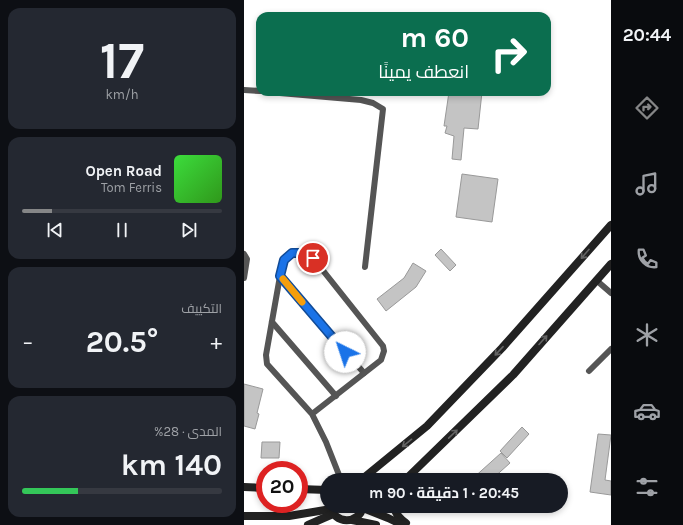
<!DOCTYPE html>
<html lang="ar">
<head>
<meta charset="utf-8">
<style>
	body { margin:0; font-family:Karla,Cairo,sans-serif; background:#242831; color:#f1f3f6; direction:rtl; height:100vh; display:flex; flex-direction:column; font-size:15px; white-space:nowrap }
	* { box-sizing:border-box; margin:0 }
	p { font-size:13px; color:#9ea1a6 }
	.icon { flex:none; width:22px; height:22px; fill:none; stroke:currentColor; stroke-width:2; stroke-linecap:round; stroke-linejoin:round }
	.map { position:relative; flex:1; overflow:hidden; direction:ltr }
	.panel { display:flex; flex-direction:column; gap:8px; padding:8px; background:#0d0f14; width:244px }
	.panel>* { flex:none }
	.guide { position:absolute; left:12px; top:12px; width:295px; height:84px; border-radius:12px; box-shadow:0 2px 6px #0003; direction:rtl; background:#0b6e4f; color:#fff; overflow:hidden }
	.speed { position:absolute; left:12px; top:461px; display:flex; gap:8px; font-size:20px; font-weight:700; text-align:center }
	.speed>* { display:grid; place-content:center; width:52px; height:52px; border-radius:50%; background:#171b24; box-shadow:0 2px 6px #0003; line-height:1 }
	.speed .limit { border:6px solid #d22; background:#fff; color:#111 }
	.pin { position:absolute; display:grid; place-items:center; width:34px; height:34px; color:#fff; margin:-17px; border:2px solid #fff; border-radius:50%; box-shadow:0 1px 4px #0007 }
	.me { position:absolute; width:44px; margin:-22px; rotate:319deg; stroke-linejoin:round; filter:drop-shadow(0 0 3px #0008) }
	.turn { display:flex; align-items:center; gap:14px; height:84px; padding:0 16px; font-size:18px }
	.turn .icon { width:52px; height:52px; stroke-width:2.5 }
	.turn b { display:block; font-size:28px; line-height:34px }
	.big { font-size:30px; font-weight:700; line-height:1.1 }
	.panel .tile { flex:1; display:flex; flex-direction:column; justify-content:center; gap:6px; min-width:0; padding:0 14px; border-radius:12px; background:#242831 }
	.panel .dial { align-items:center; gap:0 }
	.dial b { font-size:52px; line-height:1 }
	.song { display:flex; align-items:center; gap:12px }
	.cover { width:48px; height:48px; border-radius:6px; background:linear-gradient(135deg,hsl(120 70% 55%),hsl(110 70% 35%)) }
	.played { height:4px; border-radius:2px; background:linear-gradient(90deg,#858687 15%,#363941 15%) }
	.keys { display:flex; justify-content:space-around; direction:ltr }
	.heat { display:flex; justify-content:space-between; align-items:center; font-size:22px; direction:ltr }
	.charge { height:6px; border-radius:3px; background:linear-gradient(90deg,#34c759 28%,#363941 0) }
	.trip { position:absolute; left:76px; top:473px; width:248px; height:40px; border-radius:20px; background:#171b24; box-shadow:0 2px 6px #0003; font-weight:700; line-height:40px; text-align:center; direction:rtl }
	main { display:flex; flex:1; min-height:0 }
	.dock { display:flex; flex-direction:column; width:72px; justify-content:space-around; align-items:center; background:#090b0e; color:#9ea1a6 }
	.dock .icon { width:28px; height:28px }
	.dock .selected { color:#858687 }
	.dock b { font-size:18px; color:#f1f3f6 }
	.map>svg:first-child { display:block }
</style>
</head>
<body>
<main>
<nav class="dock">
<b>20:44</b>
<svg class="icon selected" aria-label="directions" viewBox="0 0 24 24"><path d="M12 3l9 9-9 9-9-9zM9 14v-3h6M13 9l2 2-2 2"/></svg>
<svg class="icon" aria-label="music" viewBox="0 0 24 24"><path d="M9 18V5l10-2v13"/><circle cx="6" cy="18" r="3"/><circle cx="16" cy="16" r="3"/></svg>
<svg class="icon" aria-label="phone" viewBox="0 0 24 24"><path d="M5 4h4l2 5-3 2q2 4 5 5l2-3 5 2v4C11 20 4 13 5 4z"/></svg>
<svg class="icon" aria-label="climate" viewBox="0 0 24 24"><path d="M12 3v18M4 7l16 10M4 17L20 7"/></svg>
<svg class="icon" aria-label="car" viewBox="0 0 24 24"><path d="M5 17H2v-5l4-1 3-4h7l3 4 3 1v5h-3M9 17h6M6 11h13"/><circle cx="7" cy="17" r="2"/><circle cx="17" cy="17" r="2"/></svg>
<svg class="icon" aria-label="filters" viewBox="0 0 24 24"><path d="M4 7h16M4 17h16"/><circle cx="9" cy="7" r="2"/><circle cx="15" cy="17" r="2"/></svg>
</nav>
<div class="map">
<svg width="367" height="525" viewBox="0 0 367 525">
	<rect width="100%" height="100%" fill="#fff"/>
	<g fill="#c4c4c4" stroke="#999">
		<polygon points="205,92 238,92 234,129 220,128 217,160 208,159 210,136 201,133 203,126 200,126"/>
		<polygon points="218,174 254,179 248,222 212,217"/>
		<polygon points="197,249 212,265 206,271 191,255"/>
		<polygon points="169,263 182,271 172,287 142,311 133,299 160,278"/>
		<polygon points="0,384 19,389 13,413 15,414 11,429 0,426"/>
		<polygon points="278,427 285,434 263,458 256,451"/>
		<polygon points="354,434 367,435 361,480 367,481 367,495 346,492"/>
		<polygon points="18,442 36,442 35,458 17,458"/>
		<polygon points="257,453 266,463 247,480 227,480"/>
	</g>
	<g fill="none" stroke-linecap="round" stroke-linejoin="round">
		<g stroke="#555" stroke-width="6">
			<polyline points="0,90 16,91"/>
			<polyline points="24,92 117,100 129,103 139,109 121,267"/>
			<polyline points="0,254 3,259 0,278"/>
			<polyline points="36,276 120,373"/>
			<polyline points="352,280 367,293"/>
			<polyline points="28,322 92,396"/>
			<polyline points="345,371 367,349"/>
			<polyline points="68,414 137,360 140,351 139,346 69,258 59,253 48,253 40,260 36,276 22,355 23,364 68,414 82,442 97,480"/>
		</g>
		<g stroke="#222" stroke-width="8">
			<polyline points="117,480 183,426 258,348 367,225"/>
			<polyline points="161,480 269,375 367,264"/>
			<polyline points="0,487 21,488"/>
			<polyline points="55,489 83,490"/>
			<path d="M87,506C89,525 116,525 119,506"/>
			<path d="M150,506C151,514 156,519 162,523"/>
			<polyline points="119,508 144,518 159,525"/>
			<polyline points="0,516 45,516 87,509"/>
			<polyline points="108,520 132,525"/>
			<polyline points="64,525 89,514"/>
		</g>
	</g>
	<defs><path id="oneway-shaft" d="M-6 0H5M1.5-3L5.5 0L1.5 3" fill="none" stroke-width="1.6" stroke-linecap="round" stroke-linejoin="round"/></defs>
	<g stroke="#646464">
		<use href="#oneway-shaft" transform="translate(341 254) rotate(131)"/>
		<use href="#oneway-shaft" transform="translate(299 340) rotate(-48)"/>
		<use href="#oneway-shaft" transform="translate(255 351) rotate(133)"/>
		<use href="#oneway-shaft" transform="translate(209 434) rotate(-44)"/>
		<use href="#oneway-shaft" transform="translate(163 443) rotate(141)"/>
	</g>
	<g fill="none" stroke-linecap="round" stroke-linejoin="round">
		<defs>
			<polyline id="route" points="69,258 59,253 48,253 40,260 36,276 101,352"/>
		</defs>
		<use href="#route" stroke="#114b97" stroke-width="10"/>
		<use href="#route" stroke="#1a73e8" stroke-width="7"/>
		<polyline stroke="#f59e0b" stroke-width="7" points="39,279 58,302"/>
	</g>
</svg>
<div class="speed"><div class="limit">20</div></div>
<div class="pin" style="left:69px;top:258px;background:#d93025"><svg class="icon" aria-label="arrive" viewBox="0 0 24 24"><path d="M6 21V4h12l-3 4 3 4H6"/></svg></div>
<svg class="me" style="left:101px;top:352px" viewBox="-20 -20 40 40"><circle r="19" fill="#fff"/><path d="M0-13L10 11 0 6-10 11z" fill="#1a73e8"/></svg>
<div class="trip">20:45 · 1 دقيقة · 90 m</div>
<div class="guide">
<div class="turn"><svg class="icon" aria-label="right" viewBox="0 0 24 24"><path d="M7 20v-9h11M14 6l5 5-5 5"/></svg><div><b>60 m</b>انعطف يمينًا</div></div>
</div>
</div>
<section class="panel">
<div class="tile dial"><b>17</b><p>km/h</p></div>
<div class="tile">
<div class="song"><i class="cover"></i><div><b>Open Road</b><p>Tom Ferris</p></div></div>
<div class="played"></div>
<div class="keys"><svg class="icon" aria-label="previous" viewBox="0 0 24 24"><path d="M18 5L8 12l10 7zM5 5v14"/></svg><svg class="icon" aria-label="pause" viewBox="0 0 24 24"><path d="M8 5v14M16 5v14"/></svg><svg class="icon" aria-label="next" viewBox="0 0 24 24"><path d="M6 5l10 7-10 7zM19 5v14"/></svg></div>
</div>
<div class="tile"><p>التكييف</p>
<div class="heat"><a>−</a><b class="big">20.5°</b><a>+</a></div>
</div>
<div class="tile"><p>المدى · 28%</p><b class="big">140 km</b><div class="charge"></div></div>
</section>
</main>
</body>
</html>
